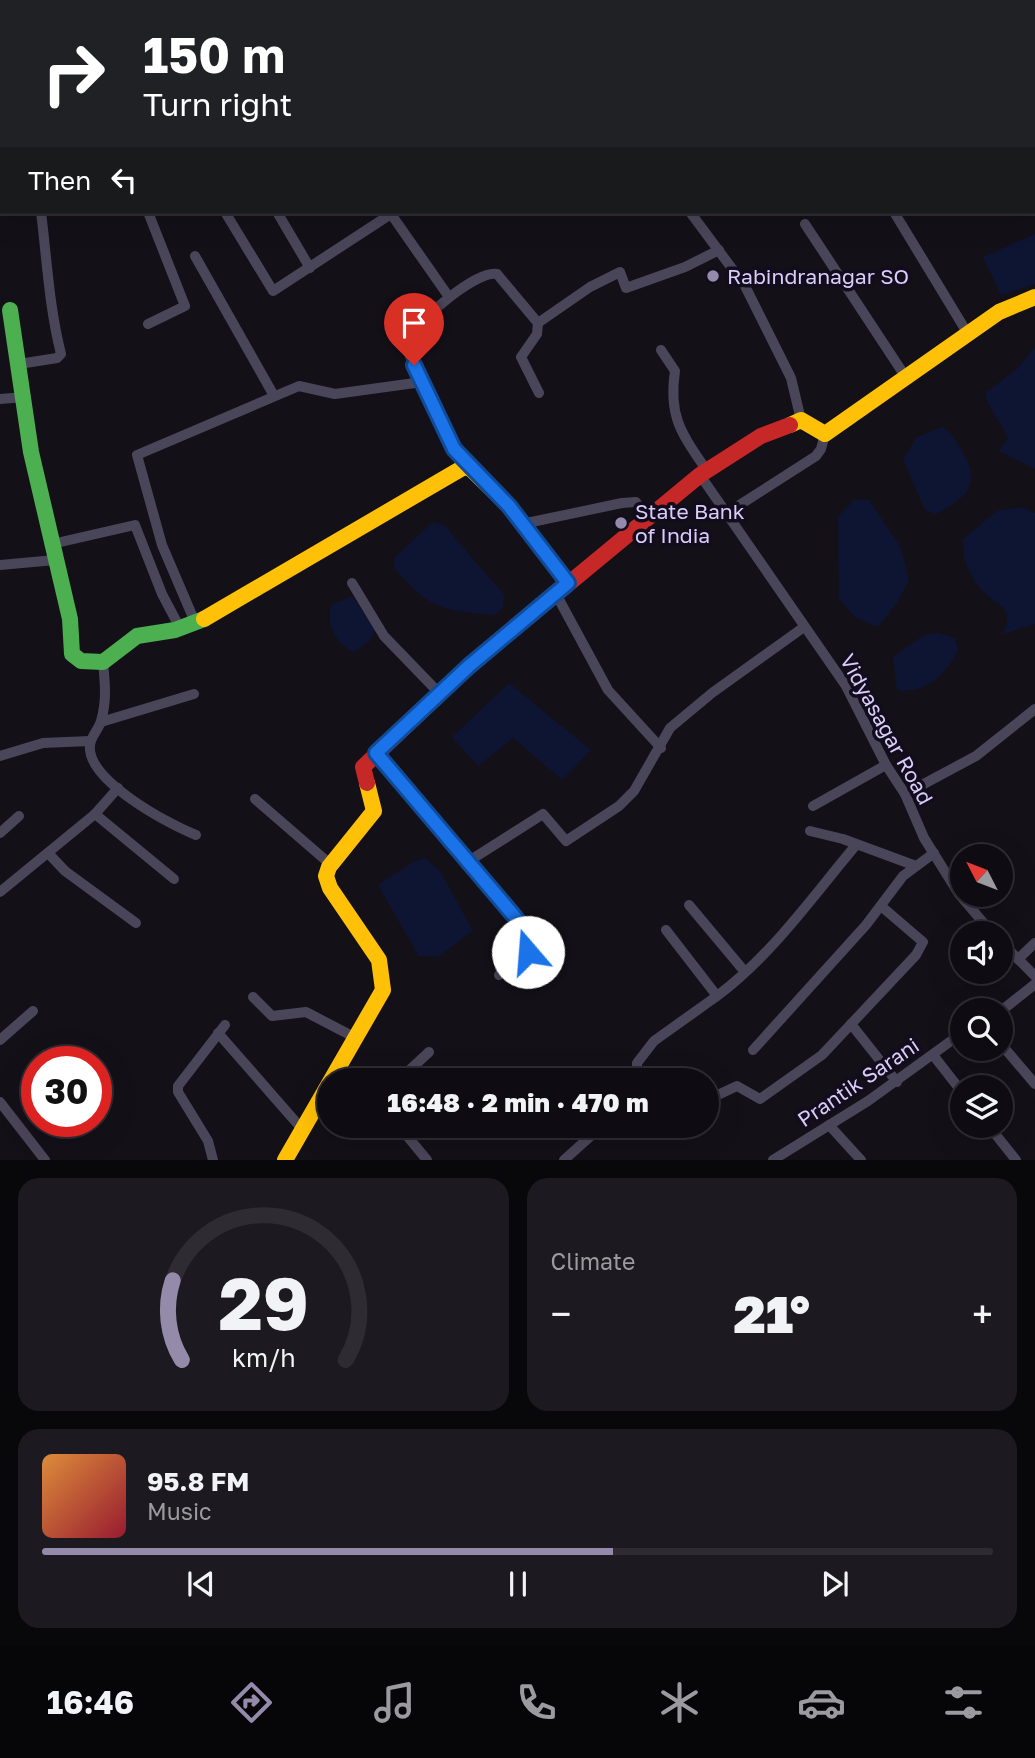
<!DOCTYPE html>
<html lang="en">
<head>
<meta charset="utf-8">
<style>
	body { margin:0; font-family:"Golos Text",sans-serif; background:#1c1a20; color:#f1f3f6; height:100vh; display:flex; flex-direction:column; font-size:26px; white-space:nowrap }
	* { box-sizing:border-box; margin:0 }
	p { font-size:23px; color:#9b9b9f }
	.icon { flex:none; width:38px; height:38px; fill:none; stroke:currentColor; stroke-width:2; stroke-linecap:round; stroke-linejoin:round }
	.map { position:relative; height:1160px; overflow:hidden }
	.drawer { display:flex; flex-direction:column; gap:18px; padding:18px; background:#08070a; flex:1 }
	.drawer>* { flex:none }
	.banner { position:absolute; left:0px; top:0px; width:1036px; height:214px; box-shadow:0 7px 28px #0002,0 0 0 2px #2e2c32; background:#202124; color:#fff; overflow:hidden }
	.needle { width:46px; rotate:312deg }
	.tools { position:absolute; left:950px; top:844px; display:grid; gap:14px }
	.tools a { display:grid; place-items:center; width:63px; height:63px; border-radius:50%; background:#0e0c12; box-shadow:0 7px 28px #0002,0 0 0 2px #2e2c32; font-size:35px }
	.speed { position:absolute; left:21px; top:1046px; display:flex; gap:14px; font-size:35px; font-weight:700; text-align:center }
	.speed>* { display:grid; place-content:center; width:91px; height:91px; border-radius:50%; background:#0e0c12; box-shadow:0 7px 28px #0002,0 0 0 2px #2e2c32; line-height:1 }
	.speed .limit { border:10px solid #d22; background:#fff; color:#111 }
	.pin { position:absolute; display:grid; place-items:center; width:60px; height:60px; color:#fff; margin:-72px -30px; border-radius:50% 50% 50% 0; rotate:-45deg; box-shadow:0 0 7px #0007 }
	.pin .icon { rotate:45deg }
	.me { position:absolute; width:77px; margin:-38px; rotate:342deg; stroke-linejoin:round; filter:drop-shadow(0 0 5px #0008) }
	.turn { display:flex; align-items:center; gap:24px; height:147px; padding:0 28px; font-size:32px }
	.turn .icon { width:91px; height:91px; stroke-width:2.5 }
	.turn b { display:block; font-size:49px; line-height:60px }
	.then { display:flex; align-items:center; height:66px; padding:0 28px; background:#0003; gap:14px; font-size:26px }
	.big { font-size:52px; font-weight:800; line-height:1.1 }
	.drawer .card { flex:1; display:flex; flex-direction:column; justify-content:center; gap:10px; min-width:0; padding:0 24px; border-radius:21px; background:#1c1a20 }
	.drawer .dial { align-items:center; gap:0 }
	.dial svg { height:182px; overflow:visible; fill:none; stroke:#2e2c32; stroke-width:7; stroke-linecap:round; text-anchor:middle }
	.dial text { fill:#f1f3f6; stroke:none }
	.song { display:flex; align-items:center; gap:21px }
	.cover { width:84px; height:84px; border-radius:10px; background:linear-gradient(135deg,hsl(30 70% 55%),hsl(350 70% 35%)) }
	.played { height:7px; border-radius:4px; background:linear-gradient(90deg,#948bab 60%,#2e2c32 60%) }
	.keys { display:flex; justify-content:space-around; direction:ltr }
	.heat { display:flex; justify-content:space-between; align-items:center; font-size:38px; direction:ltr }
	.drawer .tiles { flex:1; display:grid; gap:18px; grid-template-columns:1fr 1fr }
	.card:last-child { grid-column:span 2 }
	.trip { position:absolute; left:317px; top:1068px; width:402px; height:70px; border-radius:35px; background:#0e0c12; box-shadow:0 7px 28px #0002,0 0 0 2px #2e2c32; font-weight:800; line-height:70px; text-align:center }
	.menu { display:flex; height:112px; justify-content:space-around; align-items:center; background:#060507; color:#9b9b9f }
	.menu .icon { width:49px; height:49px }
	.menu .on { color:#948bab }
	.menu b { font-size:32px; color:#f1f3f6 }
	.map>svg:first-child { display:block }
</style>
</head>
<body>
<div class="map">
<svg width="1035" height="1160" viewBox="0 0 1035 1160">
	<rect width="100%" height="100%" fill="#131018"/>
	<g fill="#0e1532">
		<polygon points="1035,234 1035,284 1001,295 983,257"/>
		<path d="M1035,346V469L999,451L1008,438C1001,422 989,410 985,393L1018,368Z"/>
		<path d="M942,427C953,434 955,440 962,451C983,485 965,498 936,514L925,510L903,459L917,437Z"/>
		<polygon points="854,500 869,500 901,548 909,580 898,601 878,627 856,618 839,599 838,517"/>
		<path d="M1021,507L1035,513V624L1003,634C1016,605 997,607 982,590C968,575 962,558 963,539L997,511Z"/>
		<path d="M433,522L444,525L504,595L503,607L496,615C443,611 428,609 394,567L395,557Z"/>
		<path d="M352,596L375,629L371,640L354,652C334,642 326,625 331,605Z"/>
		<path d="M938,633L955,638L958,651C945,675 926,694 897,690L893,657L924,635Z"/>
		<polygon points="509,683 591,750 562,780 513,738 478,766 452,737"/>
		<polygon points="425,858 440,871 473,931 437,957 419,956 378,885 413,862"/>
	</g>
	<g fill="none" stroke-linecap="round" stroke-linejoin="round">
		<g stroke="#4a4659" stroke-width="10">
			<polyline points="189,0 190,2"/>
			<polyline points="365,0 365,2"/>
			<polyline points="489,0 491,2"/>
			<polyline points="634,0 636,2"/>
			<polyline points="756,0 757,2"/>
			<polyline points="976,0 977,2"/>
			<polyline points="385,2 390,0"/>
			<polyline points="733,2 735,0"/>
			<polyline points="989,2 992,0"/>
			<polyline points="1034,74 1035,75"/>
			<polyline points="0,84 2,85"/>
			<polyline points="1034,136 1035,137"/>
			<polyline points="0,197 2,197"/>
			<polyline points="148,212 185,306 148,324"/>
			<polyline points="225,212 273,291 394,212"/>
			<polyline points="277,212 310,268"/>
			<polyline points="690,212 745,286 791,378 801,420"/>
			<polyline points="894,212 968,334"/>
			<polyline points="391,214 449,297"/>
			<polyline points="805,224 907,379"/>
			<polyline points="195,256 273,394"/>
			<polyline points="538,323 590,287 620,272 626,288 685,267 719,250"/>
			<path d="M661,350L675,371C668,417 682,434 707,471"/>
			<path d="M19,364L57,358L61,354C49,306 47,260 41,212"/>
			<polyline points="0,399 25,397"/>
			<path d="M471,469L454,448L409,354C408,349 408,344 410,338C419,319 477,270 497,274L538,323L537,334L521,357L539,393"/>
			<polyline points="700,475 846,686 886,765 905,794 924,838 959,894 992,933"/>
			<polyline points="738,506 816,456 821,449 825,434"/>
			<polyline points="522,524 622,503 636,502 648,517"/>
			<polyline points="52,544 135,525 162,594 180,628"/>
			<polyline points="0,565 55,560"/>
			<polyline points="352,583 384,636 440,694"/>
			<polyline points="556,594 608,690 661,748"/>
			<polyline points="195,622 162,545 137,455 299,386 335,394 422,382"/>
			<path d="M103,662C105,682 107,701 101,721C99,729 91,736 90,745C86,780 168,824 196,835"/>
			<polyline points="101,722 194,694"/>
			<polyline points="376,753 453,840 528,936 524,959 499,975"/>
			<polyline points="0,756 43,743 90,741"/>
			<polyline points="905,794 976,756 1035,709"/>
			<polyline points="255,799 330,864"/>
			<polyline points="813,806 886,765"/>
			<polyline points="95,814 174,879"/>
			<polyline points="810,831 843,839 916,866"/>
			<polyline points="0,833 19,816"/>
			<polyline points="48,853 65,871 136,923"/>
			<polyline points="469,861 543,814 566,841 619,806 634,791 670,728 712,693 804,627"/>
			<polyline points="0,892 95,814 118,788"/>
			<polyline points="689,905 745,972"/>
			<path d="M666,930L717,996C771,956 813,896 856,845"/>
			<polyline points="1001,942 1035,976"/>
			<polyline points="1018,959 1035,943"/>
			<polyline points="253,997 272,1016 306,1012 354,1037"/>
			<polyline points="1001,1011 1035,984"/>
			<polyline points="851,1024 897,1082"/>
			<polyline points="218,1033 302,1129"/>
			<polyline points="0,1040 33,1011"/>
			<polyline points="1001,1044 1035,1084"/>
			<polyline points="753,1050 866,925 903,876 934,853"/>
			<polyline points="933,1055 962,1092"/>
			<polyline points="338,1063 355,1080"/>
			<polyline points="399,1080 429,1052"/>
			<polyline points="637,1080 637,1063 654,1041 717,996"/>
			<polyline points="707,1100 737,1086 760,1099 822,1055 916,955 923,942 881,906"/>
			<polyline points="0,1102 45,1160"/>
			<polyline points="398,1125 427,1160"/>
			<polyline points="829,1125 861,1160"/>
			<polyline points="988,1125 1016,1160"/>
			<polyline points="213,1160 208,1141 178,1092 178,1086 225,1025"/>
			<polyline points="564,1160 603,1125"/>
			<polyline points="773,1160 868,1101 962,1033"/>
		</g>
		<polyline stroke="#4caf50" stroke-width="16" points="10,310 31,452 70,619 72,654 81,661 103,662 137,636 175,630 204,619"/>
		<g stroke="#ffc107" stroke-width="16">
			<polyline points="790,425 801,420 825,434 999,312 1035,297"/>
			<polyline points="204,619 464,467 471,469 509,506 568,583"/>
			<polyline points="285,1160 383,990 379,960 330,888 326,876 329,867 374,811 367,783"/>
		</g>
		<polyline stroke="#c62828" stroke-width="16" points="367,783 363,767 469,666 700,475 761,436 790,425"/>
	</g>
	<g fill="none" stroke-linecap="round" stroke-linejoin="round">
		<defs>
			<polyline id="route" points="414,365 454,449 509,506 568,583 469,666 376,753 515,917 528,936 528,952"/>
		</defs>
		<use href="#route" stroke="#114b97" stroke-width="18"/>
		<use href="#route" stroke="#1a73e8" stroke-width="12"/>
	</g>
	<g fill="#948bab" stroke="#120d1c" stroke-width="2.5">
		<circle cx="713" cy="276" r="7"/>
		<circle cx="621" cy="523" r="7"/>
	</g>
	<g text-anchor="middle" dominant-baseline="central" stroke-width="7" stroke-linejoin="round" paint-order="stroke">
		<g font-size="21" fill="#dacdfa" stroke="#120d1c" text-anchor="start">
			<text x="727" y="276">Rabindranagar SO</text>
			<text x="635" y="511">State Bank<tspan x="635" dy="24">of India</tspan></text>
		</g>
		<g font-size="21" fill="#dacdfa" stroke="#120d1c">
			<text transform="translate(887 729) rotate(61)">Vidyasagar Road</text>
			<text transform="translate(858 1082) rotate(-34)">Prantik Sarani</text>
		</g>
	</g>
</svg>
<div class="tools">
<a><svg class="needle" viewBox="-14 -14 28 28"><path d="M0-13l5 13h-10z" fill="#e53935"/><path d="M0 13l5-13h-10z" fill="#9b9b9f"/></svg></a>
<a><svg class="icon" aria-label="sound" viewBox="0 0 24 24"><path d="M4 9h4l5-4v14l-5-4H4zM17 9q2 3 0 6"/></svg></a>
<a><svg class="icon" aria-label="search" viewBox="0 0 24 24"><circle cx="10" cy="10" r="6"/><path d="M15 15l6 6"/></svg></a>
<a><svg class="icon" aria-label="layers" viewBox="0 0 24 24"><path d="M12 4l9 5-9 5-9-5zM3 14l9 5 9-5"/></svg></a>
</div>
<div class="speed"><div class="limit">30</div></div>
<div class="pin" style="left:414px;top:365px;background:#d93025"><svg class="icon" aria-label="arrive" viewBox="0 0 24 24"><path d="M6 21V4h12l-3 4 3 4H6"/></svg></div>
<svg class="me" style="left:528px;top:952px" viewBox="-20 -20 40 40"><circle r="19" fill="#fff"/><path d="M0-13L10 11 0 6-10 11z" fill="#1a73e8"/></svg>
<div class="trip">16:48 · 2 min · 470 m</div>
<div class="banner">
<div class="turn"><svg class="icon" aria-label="right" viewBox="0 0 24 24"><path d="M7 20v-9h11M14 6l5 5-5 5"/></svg><div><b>150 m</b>Turn right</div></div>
<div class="then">Then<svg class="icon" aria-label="left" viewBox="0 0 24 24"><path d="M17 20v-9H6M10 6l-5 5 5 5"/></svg></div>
</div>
</div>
<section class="drawer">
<div class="tiles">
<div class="card dial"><svg viewBox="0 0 100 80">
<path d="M14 69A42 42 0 1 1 86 69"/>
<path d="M14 69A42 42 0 0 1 10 34" stroke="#948bab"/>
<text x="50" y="56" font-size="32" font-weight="700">29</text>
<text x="50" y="72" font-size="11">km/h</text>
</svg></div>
<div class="card"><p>Climate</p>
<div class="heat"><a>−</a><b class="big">21°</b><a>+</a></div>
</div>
<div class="card">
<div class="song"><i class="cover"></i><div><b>95.8 FM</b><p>Music</p></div></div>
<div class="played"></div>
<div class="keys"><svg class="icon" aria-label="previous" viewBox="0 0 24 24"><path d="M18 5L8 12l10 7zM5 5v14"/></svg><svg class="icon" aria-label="pause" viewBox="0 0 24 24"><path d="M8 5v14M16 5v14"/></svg><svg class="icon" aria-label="next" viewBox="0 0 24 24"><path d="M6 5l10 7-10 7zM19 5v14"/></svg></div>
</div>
</div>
</section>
<nav class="menu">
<b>16:46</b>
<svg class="icon on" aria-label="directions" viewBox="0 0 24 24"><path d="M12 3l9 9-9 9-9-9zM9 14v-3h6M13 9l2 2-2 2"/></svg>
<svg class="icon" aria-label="music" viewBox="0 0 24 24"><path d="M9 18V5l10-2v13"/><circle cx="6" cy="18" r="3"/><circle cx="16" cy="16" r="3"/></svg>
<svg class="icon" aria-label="phone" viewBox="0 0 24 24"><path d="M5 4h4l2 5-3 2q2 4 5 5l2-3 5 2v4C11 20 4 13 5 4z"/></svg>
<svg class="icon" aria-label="climate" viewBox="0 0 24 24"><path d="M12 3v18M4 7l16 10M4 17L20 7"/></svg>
<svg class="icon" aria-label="car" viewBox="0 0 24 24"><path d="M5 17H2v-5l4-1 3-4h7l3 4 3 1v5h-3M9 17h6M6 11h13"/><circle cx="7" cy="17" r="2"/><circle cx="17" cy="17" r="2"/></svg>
<svg class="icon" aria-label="filters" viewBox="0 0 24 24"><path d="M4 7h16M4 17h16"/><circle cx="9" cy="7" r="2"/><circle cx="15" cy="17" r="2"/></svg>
</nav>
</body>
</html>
